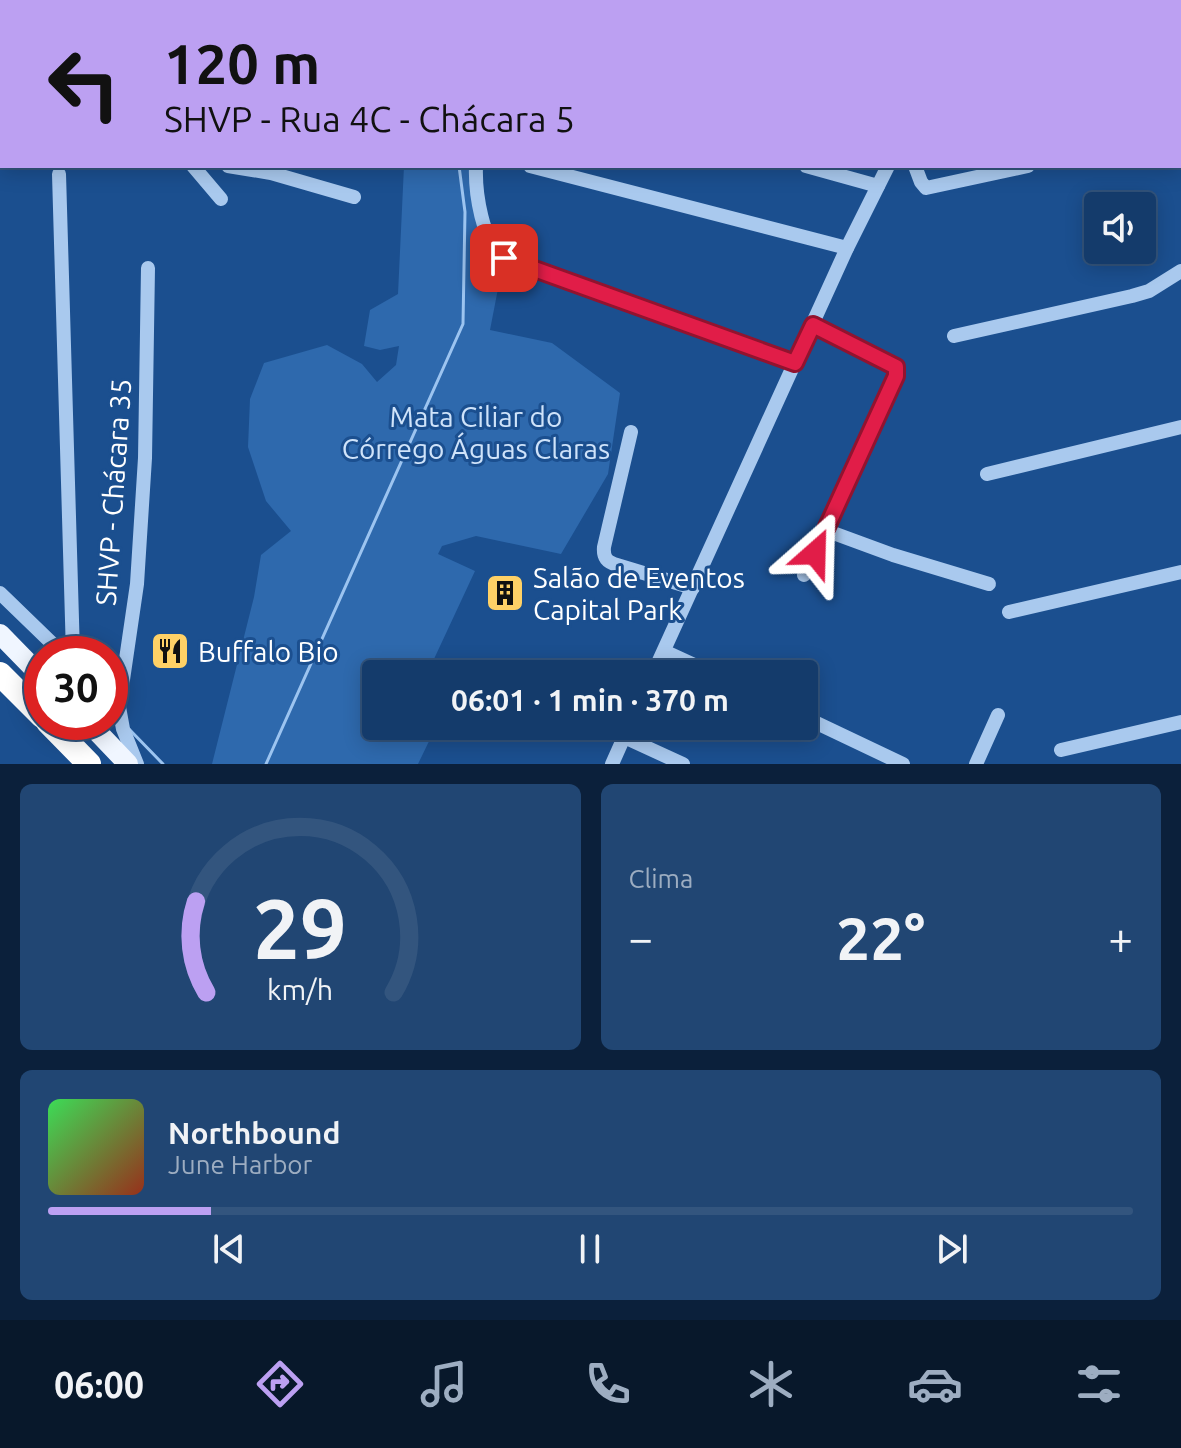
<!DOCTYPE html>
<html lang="pt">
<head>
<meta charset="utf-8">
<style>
	body { margin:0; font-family:Ubuntu,sans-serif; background:#214673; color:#f1f3f6; height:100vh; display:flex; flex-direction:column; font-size:30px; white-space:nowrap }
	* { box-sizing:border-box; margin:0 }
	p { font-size:26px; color:#9dadc1 }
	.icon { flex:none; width:44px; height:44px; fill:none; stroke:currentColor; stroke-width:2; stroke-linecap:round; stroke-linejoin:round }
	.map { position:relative; height:764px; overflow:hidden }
	.sheet { display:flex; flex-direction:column; gap:20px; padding:20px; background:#0b203b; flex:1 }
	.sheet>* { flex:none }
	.top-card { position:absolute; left:0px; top:0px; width:1182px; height:168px; box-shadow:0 4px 20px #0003,0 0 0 2px #33557e; background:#bca0f2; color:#111; overflow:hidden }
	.tools { position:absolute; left:1084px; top:192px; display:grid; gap:16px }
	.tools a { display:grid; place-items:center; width:72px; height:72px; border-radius:8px; background:#143b6b; box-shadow:0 4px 20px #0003,0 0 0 2px #33557e; font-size:40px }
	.speed { position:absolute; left:24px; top:636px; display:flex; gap:16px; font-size:40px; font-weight:700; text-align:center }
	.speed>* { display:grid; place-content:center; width:104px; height:104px; border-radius:50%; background:#143b6b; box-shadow:0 4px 20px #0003,0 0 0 2px #33557e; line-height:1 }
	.speed .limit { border:12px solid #d22; background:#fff; color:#111 }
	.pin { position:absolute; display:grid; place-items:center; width:68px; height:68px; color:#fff; margin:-34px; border-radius:16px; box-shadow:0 4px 12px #0006 }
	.me { position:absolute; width:88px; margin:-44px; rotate:25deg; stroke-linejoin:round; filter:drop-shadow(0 0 6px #0008) }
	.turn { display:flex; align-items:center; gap:28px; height:168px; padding:0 32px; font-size:36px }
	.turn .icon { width:104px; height:104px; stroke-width:2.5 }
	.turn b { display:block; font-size:56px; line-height:68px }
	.big { font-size:60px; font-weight:600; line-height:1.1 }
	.sheet .widget { flex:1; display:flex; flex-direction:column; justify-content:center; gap:12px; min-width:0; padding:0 28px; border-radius:12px; background:#214673 }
	.sheet .dial { align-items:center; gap:0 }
	.dial svg { height:208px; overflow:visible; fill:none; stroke:#33557e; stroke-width:7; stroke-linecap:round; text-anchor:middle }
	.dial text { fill:#f1f3f6; stroke:none }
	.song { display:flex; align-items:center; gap:24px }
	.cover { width:96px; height:96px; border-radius:12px; background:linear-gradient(135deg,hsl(130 70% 55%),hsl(10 70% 35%)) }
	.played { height:8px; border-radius:4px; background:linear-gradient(90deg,#bca0f2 15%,#33557e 15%) }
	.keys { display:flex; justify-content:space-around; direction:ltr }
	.heat { display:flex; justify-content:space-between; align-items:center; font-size:44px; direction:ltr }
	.sheet .tiles { flex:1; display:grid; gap:20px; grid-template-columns:1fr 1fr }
	.widget:last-child { grid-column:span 2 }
	.trip { position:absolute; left:362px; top:660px; width:456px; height:80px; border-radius:8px; background:#143b6b; box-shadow:0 4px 20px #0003,0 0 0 2px #33557e; font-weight:600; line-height:80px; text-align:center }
	.dock { display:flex; height:128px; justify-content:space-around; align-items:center; background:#08182b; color:#9dadc1 }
	.dock .icon { width:56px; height:56px }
	.dock .selected { color:#bca0f2 }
	.dock b { font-size:36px; color:#f1f3f6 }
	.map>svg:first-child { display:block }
</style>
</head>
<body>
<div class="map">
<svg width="1181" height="764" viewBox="0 0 1181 764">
	<rect width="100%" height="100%" fill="#1b4f8f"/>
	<g fill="#2e69ad">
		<polygon points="426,0 684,0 690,2 425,2"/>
		<polygon points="404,166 471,166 484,254 502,268 490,330 552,343 620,393 608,474 561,554 476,536 442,546 438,554 475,571 427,674 376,674 376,726 419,726 433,733 418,764 212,764 254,597 261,555 291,531 266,501 248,447 250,399 264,363 327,345 362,364 377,382 396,365 399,346 380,350 364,346 370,310 398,294"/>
	</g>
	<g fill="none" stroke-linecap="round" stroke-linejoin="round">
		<g stroke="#9cc4f0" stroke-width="3">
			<polyline points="491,2 492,0"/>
			<polyline points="110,708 110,709"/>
			<polyline points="129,729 163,764"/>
			<polyline points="266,764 463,324 465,212 459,166"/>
		</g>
		<g stroke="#a9c9ee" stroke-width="14">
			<polyline points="173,0 180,2"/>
			<polyline points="870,0 876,2"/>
			<polyline points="1171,0 1172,2"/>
			<polyline points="960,2 961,0"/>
			<polyline points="0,75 2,76"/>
			<polyline points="1180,132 1181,131"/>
			<polyline points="193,166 221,199"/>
			<polyline points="228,166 271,173 354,197"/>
			<path d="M476,166C475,192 482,243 504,258L795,363"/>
			<polyline points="530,166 847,248"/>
			<polyline points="806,166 878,186"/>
			<polyline points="915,166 921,182 926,188 1028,166"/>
			<polyline points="59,174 73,654"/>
			<polyline points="954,336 1132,296 1149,291 1181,271"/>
			<path d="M631,432L604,547C603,558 607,562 617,565L693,588"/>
			<polyline points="987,474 1181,427"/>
			<polyline points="825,530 893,555 989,584"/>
			<polyline points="804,575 897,372 891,363 813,325"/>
			<polyline points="0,593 63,654"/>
			<polyline points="1009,612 1181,572"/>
			<polyline points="664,651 714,674"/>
			<polyline points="653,674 847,248 888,166"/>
			<polyline points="804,717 903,764"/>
			<polyline points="624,737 683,764"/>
			<polyline points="1061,750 1181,722"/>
			<polyline points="137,764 123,729 119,707 137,584 145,458 148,268"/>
			<polyline points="612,764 629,726"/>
			<polyline points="976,764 998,715"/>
		</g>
		<g stroke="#f0f6ff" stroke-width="20">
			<polyline points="0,634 42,677"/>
			<polyline points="88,722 128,764"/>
		</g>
		<g stroke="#fff" stroke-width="24">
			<polyline points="0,674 42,716"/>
			<polyline points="48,722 89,764"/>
		</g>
	</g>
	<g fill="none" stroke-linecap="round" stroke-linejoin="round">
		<defs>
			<polyline id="route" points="504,258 795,363 813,325 896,367 896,376 815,553"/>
		</defs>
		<use href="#route" stroke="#92132f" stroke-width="20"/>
		<use href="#route" stroke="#e11d48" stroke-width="14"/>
	</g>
	<defs>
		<symbol id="building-square" viewBox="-11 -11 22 22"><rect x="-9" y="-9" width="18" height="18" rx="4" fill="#ffd166" stroke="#1b4f8f"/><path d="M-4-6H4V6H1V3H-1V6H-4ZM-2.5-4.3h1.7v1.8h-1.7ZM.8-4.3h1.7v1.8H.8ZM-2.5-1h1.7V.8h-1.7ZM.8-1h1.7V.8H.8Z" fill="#111"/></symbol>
		<symbol id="restaurant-square" viewBox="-11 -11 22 22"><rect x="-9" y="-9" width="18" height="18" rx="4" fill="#ffd166" stroke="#1b4f8f"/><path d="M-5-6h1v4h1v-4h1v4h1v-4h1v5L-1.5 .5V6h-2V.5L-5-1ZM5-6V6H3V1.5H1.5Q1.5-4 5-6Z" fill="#111"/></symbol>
	</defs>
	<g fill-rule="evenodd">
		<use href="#building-square" x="483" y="571" width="44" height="44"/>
		<use href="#restaurant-square" x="148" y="629" width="44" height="44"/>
	</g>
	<g text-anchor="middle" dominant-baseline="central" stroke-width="6" stroke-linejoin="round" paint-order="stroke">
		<g font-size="28" fill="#cfe3fa" stroke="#1b4f8f">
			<text x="476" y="416">Mata Ciliar do<tspan x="476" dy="32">Córrego Águas Claras</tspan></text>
		</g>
		<g font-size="28" fill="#fff" stroke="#1b4f8f">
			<text transform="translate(113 492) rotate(-86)">SHVP - Chácara 35</text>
		</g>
		<g font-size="28" fill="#fff" stroke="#1b4f8f" text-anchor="start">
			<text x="533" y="577">Salão de Eventos<tspan x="533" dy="32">Capital Park</tspan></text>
			<text x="198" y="651">Buffalo Bio</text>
		</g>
	</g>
</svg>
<div class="tools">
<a><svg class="icon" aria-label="sound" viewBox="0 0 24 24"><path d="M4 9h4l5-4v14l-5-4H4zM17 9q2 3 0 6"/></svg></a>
</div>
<div class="speed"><div class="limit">30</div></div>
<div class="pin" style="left:504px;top:258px;background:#d93025"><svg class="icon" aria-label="arrive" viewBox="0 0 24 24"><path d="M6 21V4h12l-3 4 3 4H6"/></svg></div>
<svg class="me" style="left:815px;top:553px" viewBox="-20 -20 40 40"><path d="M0-17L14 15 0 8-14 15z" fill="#e11d48" stroke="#fff" stroke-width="4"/></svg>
<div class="trip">06:01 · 1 min · 370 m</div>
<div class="top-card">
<div class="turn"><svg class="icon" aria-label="left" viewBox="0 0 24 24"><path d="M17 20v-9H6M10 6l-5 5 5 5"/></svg><div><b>120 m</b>SHVP - Rua 4C - Chácara 5</div></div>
</div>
</div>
<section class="sheet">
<div class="tiles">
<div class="widget dial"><svg viewBox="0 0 100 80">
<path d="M14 69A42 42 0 1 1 86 69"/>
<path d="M14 69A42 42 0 0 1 10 34" stroke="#bca0f2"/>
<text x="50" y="56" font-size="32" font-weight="700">29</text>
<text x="50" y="72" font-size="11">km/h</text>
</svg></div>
<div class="widget"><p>Clima</p>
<div class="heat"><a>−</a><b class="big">22°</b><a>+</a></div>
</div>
<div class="widget">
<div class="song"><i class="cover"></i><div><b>Northbound</b><p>June Harbor</p></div></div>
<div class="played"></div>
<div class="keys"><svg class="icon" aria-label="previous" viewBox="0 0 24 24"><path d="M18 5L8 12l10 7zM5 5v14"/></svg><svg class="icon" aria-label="pause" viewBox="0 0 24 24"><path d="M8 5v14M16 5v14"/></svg><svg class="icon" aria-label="next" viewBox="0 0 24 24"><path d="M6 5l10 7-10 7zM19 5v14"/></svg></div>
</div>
</div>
</section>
<nav class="dock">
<b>06:00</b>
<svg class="icon selected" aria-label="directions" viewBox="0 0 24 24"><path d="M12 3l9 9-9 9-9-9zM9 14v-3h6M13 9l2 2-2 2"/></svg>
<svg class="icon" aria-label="music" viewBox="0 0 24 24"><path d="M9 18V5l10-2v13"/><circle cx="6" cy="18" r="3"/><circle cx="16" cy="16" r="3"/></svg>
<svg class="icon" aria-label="phone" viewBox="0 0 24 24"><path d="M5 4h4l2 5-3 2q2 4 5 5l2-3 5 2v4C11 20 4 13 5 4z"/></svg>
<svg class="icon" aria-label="climate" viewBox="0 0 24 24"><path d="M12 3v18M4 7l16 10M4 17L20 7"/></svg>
<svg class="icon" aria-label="car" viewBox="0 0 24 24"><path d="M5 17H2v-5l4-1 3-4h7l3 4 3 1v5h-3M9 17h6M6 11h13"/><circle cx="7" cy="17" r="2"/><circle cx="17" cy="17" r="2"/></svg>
<svg class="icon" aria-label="filters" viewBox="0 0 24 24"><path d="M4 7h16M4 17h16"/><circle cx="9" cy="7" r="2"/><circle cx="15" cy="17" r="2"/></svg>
</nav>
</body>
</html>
